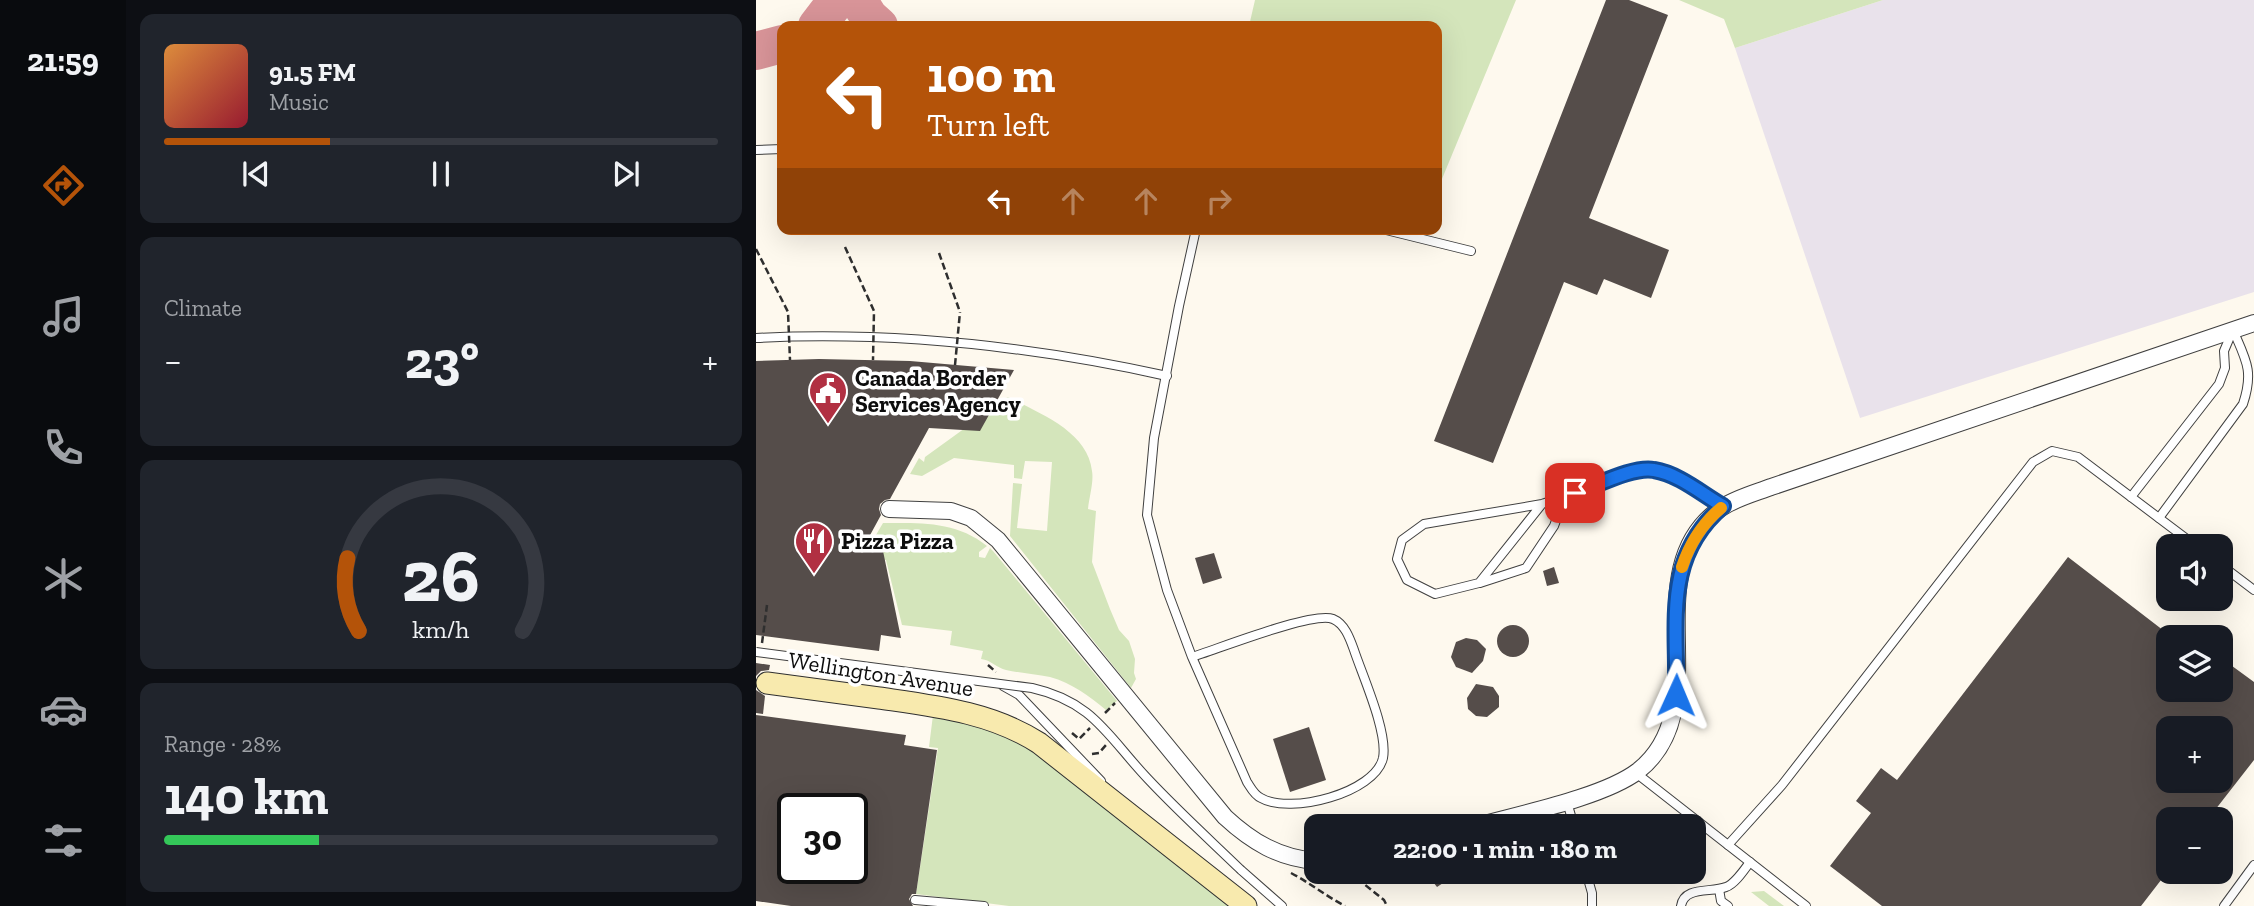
<!DOCTYPE html>
<html lang="en">
<head>
<meta charset="utf-8">
<style>
	body { margin:0; font-family:"Zilla Slab",serif; background:#20242c; color:#f1f3f6; height:100vh; display:flex; flex-direction:column; font-size:26px; white-space:nowrap }
	* { box-sizing:border-box; margin:0 }
	p { font-size:23px; color:#9ea1a6 }
	.icon { flex:none; width:38px; height:38px; fill:none; stroke:currentColor; stroke-width:2; stroke-linecap:round; stroke-linejoin:round }
	.map { position:relative; flex:1; overflow:hidden }
	.panel { display:flex; flex-direction:column; gap:14px; padding:14px; background:#0d0f14; width:630px }
	.panel>* { flex:none }
	.top-card { position:absolute; left:21px; top:21px; width:665px; height:214px; border-radius:14px; box-shadow:0 7px 28px #0002; background:#b45309; color:#fff; overflow:hidden }
	.tools { position:absolute; left:1400px; top:534px; display:grid; gap:14px }
	.tools a { display:grid; place-items:center; width:77px; height:77px; border-radius:14px; background:#171b24; box-shadow:0 7px 28px #0002; font-size:35px }
	.speed { position:absolute; left:21px; top:793px; display:flex; gap:14px; font-size:35px; font-weight:700; text-align:center }
	.speed>* { display:grid; place-content:center; width:91px; height:91px; border-radius:50%; background:#171b24; box-shadow:0 7px 28px #0002; line-height:1 }
	.speed .limit { border:4px solid #111; border-radius:10px; background:#fff; color:#111 }
	.pin { position:absolute; display:grid; place-items:center; width:60px; height:60px; color:#fff; margin:-30px; border-radius:14px; box-shadow:0 4px 10px #0006 }
	.me { position:absolute; width:77px; margin:-38px; rotate:1deg; stroke-linejoin:round; filter:drop-shadow(0 0 5px #0008) }
	.turn { display:flex; align-items:center; gap:24px; height:147px; padding:0 35px; font-size:32px }
	.turn .icon { width:91px; height:91px; stroke-width:2.5 }
	.turn b { display:block; font-size:49px; line-height:60px }
	.lanes { display:flex; align-items:center; height:66px; padding:0 35px; background:#0003; justify-content:center; gap:35px; direction:ltr }
	.lanes .off { opacity:.35 }
	.big { font-size:52px; font-weight:700; line-height:1.1 }
	.panel .card { flex:1; display:flex; flex-direction:column; justify-content:center; gap:10px; min-width:0; padding:0 24px; border-radius:14px; background:#20242c }
	.panel .dial { align-items:center; gap:0 }
	.dial svg { height:182px; overflow:visible; fill:none; stroke:#363941; stroke-width:7; stroke-linecap:round; text-anchor:middle }
	.dial text { fill:#f1f3f6; stroke:none }
	.song { display:flex; align-items:center; gap:21px }
	.cover { width:84px; height:84px; border-radius:10px; background:linear-gradient(135deg,hsl(30 70% 55%),hsl(350 70% 35%)) }
	.played { height:7px; border-radius:4px; background:linear-gradient(90deg,#b45309 30%,#363941 30%) }
	.keys { display:flex; justify-content:space-around; direction:ltr }
	.heat { display:flex; justify-content:space-between; align-items:center; font-size:38px; direction:ltr }
	.charge { height:10px; border-radius:5px; background:linear-gradient(90deg,#34c759 28%,#363941 0) }
	.trip { position:absolute; left:548px; top:814px; width:402px; height:70px; border-radius:14px; background:#171b24; box-shadow:0 7px 28px #0002; font-weight:700; line-height:70px; text-align:center }
	main { display:flex; flex:1; min-height:0 }
	.tabs { display:flex; flex-direction:column; width:126px; justify-content:space-around; align-items:center; background:#090b0e; color:#9ea1a6 }
	.tabs .icon { width:49px; height:49px }
	.tabs .selected { color:#b45309 }
	.tabs b { font-size:32px; color:#f1f3f6 }
	.map>svg:first-child { display:block }
</style>
</head>
<body>
<main>
<nav class="tabs">
<b>21:59</b>
<svg class="icon selected" aria-label="directions" viewBox="0 0 24 24"><path d="M12 3l9 9-9 9-9-9zM9 14v-3h6M13 9l2 2-2 2"/></svg>
<svg class="icon" aria-label="music" viewBox="0 0 24 24"><path d="M9 18V5l10-2v13"/><circle cx="6" cy="18" r="3"/><circle cx="16" cy="16" r="3"/></svg>
<svg class="icon" aria-label="phone" viewBox="0 0 24 24"><path d="M5 4h4l2 5-3 2q2 4 5 5l2-3 5 2v4C11 20 4 13 5 4z"/></svg>
<svg class="icon" aria-label="climate" viewBox="0 0 24 24"><path d="M12 3v18M4 7l16 10M4 17L20 7"/></svg>
<svg class="icon" aria-label="car" viewBox="0 0 24 24"><path d="M5 17H2v-5l4-1 3-4h7l3 4 3 1v5h-3M9 17h6M6 11h13"/><circle cx="7" cy="17" r="2"/><circle cx="17" cy="17" r="2"/></svg>
<svg class="icon" aria-label="filters" viewBox="0 0 24 24"><path d="M4 7h16M4 17h16"/><circle cx="9" cy="7" r="2"/><circle cx="15" cy="17" r="2"/></svg>
</nav>
<section class="panel">
<div class="card">
<div class="song"><i class="cover"></i><div><b>91.5 FM</b><p>Music</p></div></div>
<div class="played"></div>
<div class="keys"><svg class="icon" aria-label="previous" viewBox="0 0 24 24"><path d="M18 5L8 12l10 7zM5 5v14"/></svg><svg class="icon" aria-label="pause" viewBox="0 0 24 24"><path d="M8 5v14M16 5v14"/></svg><svg class="icon" aria-label="next" viewBox="0 0 24 24"><path d="M6 5l10 7-10 7zM19 5v14"/></svg></div>
</div>
<div class="card"><p>Climate</p>
<div class="heat"><a>−</a><b class="big">23°</b><a>+</a></div>
</div>
<div class="card dial"><svg viewBox="0 0 100 80">
<path d="M14 69A42 42 0 1 1 86 69"/>
<path d="M14 69A42 42 0 0 1 9 37" stroke="#b45309"/>
<text x="50" y="56" font-size="32" font-weight="700">26</text>
<text x="50" y="72" font-size="11">km/h</text>
</svg></div>
<div class="card"><p>Range · 28%</p><b class="big">140 km</b><div class="charge"></div></div>
</section>
<div class="map">
<svg width="1498" height="906" viewBox="0 0 1498 906">
	<rect width="100%" height="100%" fill="#fef9ee"/>
	<polygon fill="#e9e2eb" points="1127,0 1498,0 1498,292 1104,418 979,48"/>
	<g fill="#d4e5bb">
		<polygon points="499,0 760,0 681,191 681,26 493,26"/>
		<polygon points="923,0 1127,0 979,48 968,19"/>
		<path d="M252,397C282,413 332,431 336,471C338,482 333,498 332,509L340,511L336,562L354,609L363,630L373,641L379,659L378,673L380,679L375,688L254,536L257,483L266,484L261,528L291,531L296,462L269,461L266,479L258,478V465L198,458L166,476L154,474L163,458L168,462L169,457Z"/>
		<path d="M127,523C165,523 200,521 231,546L223,552V557L229,558L234,548L237,551L361,701L350,710C333,696 316,683 294,677C279,674 264,673 250,670C241,668 235,660 225,659L227,651L194,645L196,631L146,625L130,560L107,557Z"/>
		<polygon points="177,715 218,722 275,744 476,906 253,906 160,894 182,748 173,747"/>
		<polygon points="1008,891 1028,906 1013,906 995,892"/>
	</g>
	<g fill="none" stroke-linecap="round" stroke-linejoin="round">
		<g stroke="#d89498" stroke-width="38">
			<polyline points="102,0 113,17 123,26"/>
			<polyline points="61,26 81,0"/>
			<polyline points="0,51 26,44"/>
		</g>
	</g>
	<g fill="#554d4a" fill-rule="evenodd">
		<polygon points="850,0 873,0 912,15 833,218 913,250 895,298 848,279 841,295 808,282 737,463 678,441"/>
		<polygon points="63,359 154,361 258,370 224,431 173,428 134,499 129,500 124,504 123,509 125,515 107,548 127,551 145,638 125,635 123,651 0,635 0,361"/>
		<polygon points="458,553 466,578 447,584 439,558"/>
		<path d="M1312,557L1412,634V690H1465V672L1472,663L1498,682V760L1452,819H1412V871L1385,906H1126L1074,866L1115,813L1100,801L1125,768L1141,780ZM1412,728H1465V780H1412Z"/>
		<polygon points="798,567 803,583 791,586 787,571"/>
		<circle cx="757" cy="641" r="16"/>
		<polygon points="710,638 721,640 730,649 727,661 716,673 700,667 695,657 700,642"/>
		<polygon points="0,663 14,665 13,670 5,671 0,676"/>
		<polygon points="720,684 737,687 743,696 743,707 731,717 720,716 712,709 711,698"/>
		<polygon points="0,690 9,696 7,714 0,713"/>
		<path d="M0,715L150,735L148,745L181,750L160,894H156L153,899L157,906H35L0,901ZM37,808H96V868H37Z"/>
		<polygon points="553,727 570,780 534,792 517,739"/>
		<polygon points="683,872 688,872 693,879 681,887 674,878"/>
	</g>
	<g fill="none" stroke-linecap="round" stroke-linejoin="round">
		<defs>
			<g id="lane">
				<polyline points="0,150 26,149"/>
				<polyline points="626,229 715,251"/>
				<path d="M0,338C139,331 275,346 411,376"/>
				<polyline points="1375,497 1463,384 1469,368 1468,351 1476,332"/>
				<polyline points="786,504 723,583 679,594 651,580 641,559 646,540 668,524 786,504 875,473 896,469 915,475 967,506"/>
				<path d="M1403,518L1487,404C1498,371 1490,360 1477,330"/>
				<polyline points="1465,565 1498,590"/>
				<polyline points="724,583 770,568 798,526 809,496"/>
				<path d="M436,657C462,649 557,611 577,619C589,624 594,639 598,650C607,677 632,732 627,758C619,793 534,815 505,798C498,795 495,788 491,782L436,657L411,590L391,515L398,438L423,306L440,229"/>
				<polyline points="247,686 263,695 345,781"/>
				<polyline points="880,773 1050,906"/>
				<polyline points="811,802 818,826"/>
				<polyline points="972,845 1026,785 1277,462 1296,451 1322,457 1440,546"/>
				<polyline points="485,870 526,906"/>
				<polyline points="830,872 836,893 836,906"/>
				<polyline points="963,889 965,901 972,906"/>
				<polyline points="159,900 228,906"/>
				<path d="M925,906C928,886 955,893 970,887C979,884 988,870 994,862"/>
				<polyline points="1468,906 1498,865"/>
			</g>
			<g id="street">
				<path d="M133,509L195,511L215,518L242,540L469,817C496,842 523,858 560,861"/>
				<path d="M721,826C764,814 848,797 882,771C965,706 875,571 965,508C980,498 999,493 1015,487L1498,323"/>
			</g>
			<path id="secondary" d="M11,683C49,688 86,693 123,698C178,706 235,712 283,743L490,906"/>
		</defs>
		<use href="#lane" stroke="#404040" stroke-width="10"/>
		<use href="#street" stroke="#404040" stroke-width="18"/>
		<use href="#secondary" stroke="#2f2f2f" stroke-width="23"/>
		<g stroke="#2f2f2f" stroke-width="2.5" stroke-dasharray="7 3.5" stroke-linecap="butt">
			<polyline points="183,253 204,312"/>
			<polyline points="6,643 11,605"/>
			<polyline points="232,665 240,672"/>
			<polyline points="349,713 359,703"/>
			<polyline points="316,733 323,739 334,728"/>
			<polyline points="336,754 343,753 350,745"/>
			<polyline points="593,872 628,900 631,906"/>
			<path d="M535,873C554,883 570,896 589,906"/>
		</g>
		<use href="#lane" stroke="#fff" stroke-width="8"/>
		<use href="#street" stroke="#fff" stroke-width="16"/>
		<use href="#secondary" stroke="#f8eaae" stroke-width="21"/>
		<defs>
			<path id="lane-bridge" d="M0,652L276,688C338,702 352,737 392,779C422,811 454,840 485,870"/>
		</defs>
		<use href="#lane-bridge" stroke="#404040" stroke-width="10" stroke-linecap="butt"/>
		<g stroke="#2f2f2f" stroke-width="2.5" stroke-dasharray="7 3.5" stroke-linecap="butt">
			<polyline points="89,247 118,311 117,360"/>
			<polyline points="0,249 32,312 34,360"/>
			<polyline points="199,365 204,312"/>
		</g>
		<use href="#lane-bridge" stroke="#fff" stroke-width="8"/>
	</g>
	<g fill="none" stroke-linecap="round" stroke-linejoin="round">
		<defs>
			<path id="route" d="M819,493C840,486 877,466 898,470C923,474 946,494 967,506C906,558 922,624 920,695"/>
		</defs>
		<use href="#route" stroke="#114b97" stroke-width="18"/>
		<use href="#route" stroke="#1a73e8" stroke-width="12"/>
		<path stroke="#f59e0b" stroke-width="12" d="M926,567C934,543 946,524 965,508"/>
	</g>
	<defs>
		<symbol id="civic-pin" viewBox="-11 -11 22 30"><path d="M0 17L-7.5 6A9.5 9.5 0 1 1 7.5 6Z" fill="#b13042" stroke="#fff"/><path d="M-.6-6.5H3V-4.5H.6V-3L4-1V1h2V6H-6V1h2V-1L-.6-3ZM-1.2 2.5V6h2.4V2.5Z" fill="#fff"/></symbol>
		<symbol id="restaurant-pin" viewBox="-11 -11 22 30"><path d="M0 17L-7.5 6A9.5 9.5 0 1 1 7.5 6Z" fill="#b13042" stroke="#fff"/><path d="M-5-6h1v4h1v-4h1v4h1v-4h1v5L-1.5 .5V6h-2V.5L-5-1ZM5-6V6H3V1.5H1.5Q1.5-4 5-6Z" fill="#fff"/></symbol>
	</defs>
	<g fill-rule="evenodd">
		<use href="#civic-pin" x="50" y="369" width="44" height="60"/>
		<use href="#restaurant-pin" x="36" y="519" width="44" height="60"/>
	</g>
	<g text-anchor="middle" dominant-baseline="central" stroke-width="7" stroke-linejoin="round" paint-order="stroke">
		<g font-size="23" font-weight="bold" fill="#0d0d0d" stroke="#fff" text-anchor="start">
			<text x="99" y="378">Canada Border<tspan x="99" dy="26">Services Agency</tspan></text>
			<text x="85" y="541">Pizza Pizza</text>
		</g>
		<g font-size="23" fill="#0d0d0d" stroke="#fff">
			<text transform="translate(125 674) rotate(9)">Wellington Avenue</text>
		</g>
	</g>
</svg>
<div class="tools">
<a><svg class="icon" aria-label="sound" viewBox="0 0 24 24"><path d="M4 9h4l5-4v14l-5-4H4zM17 9q2 3 0 6"/></svg></a>
<a><svg class="icon" aria-label="layers" viewBox="0 0 24 24"><path d="M12 4l9 5-9 5-9-5zM3 14l9 5 9-5"/></svg></a>
<a>+</a>
<a>−</a>
</div>
<div class="speed"><div class="limit">30</div></div>
<div class="pin" style="left:819px;top:493px;background:#d93025"><svg class="icon" aria-label="arrive" viewBox="0 0 24 24"><path d="M6 21V4h12l-3 4 3 4H6"/></svg></div>
<svg class="me" style="left:920px;top:695px" viewBox="-20 -20 40 40"><path d="M0-17L14 15 0 8-14 15z" fill="#1a73e8" stroke="#fff" stroke-width="4"/></svg>
<div class="trip">22:00 · 1 min · 180 m</div>
<div class="top-card">
<div class="turn"><svg class="icon" aria-label="left" viewBox="0 0 24 24"><path d="M17 20v-9H6M10 6l-5 5 5 5"/></svg><div><b>100 m</b>Turn left</div></div>
<div class="lanes"><svg class="icon" aria-label="left" viewBox="0 0 24 24"><path d="M17 20v-9H6M10 6l-5 5 5 5"/></svg><svg class="icon off" aria-label="ahead" viewBox="0 0 24 24"><path d="M12 20V5M6 11l6-6 6 6"/></svg><svg class="icon off" aria-label="ahead" viewBox="0 0 24 24"><path d="M12 20V5M6 11l6-6 6 6"/></svg><svg class="icon off" aria-label="right" viewBox="0 0 24 24"><path d="M7 20v-9h11M14 6l5 5-5 5"/></svg></div>
</div>
</div>
</main>
</body>
</html>
